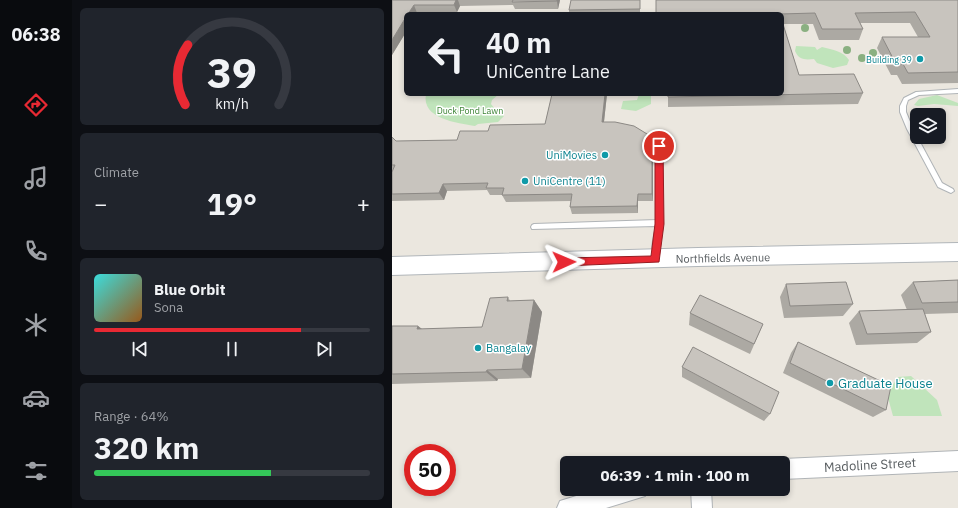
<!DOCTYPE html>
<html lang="en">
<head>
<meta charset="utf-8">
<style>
	body { margin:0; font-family:"IBM Plex Sans",sans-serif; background:#20242c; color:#f1f3f6; height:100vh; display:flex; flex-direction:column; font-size:15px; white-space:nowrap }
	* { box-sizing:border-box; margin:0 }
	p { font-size:13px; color:#9ea1a6 }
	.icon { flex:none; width:22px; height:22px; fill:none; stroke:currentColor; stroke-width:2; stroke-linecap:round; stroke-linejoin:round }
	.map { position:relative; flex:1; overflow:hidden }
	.drawer { display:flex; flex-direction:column; gap:8px; padding:8px; background:#0d0f14; width:320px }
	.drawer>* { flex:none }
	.banner { position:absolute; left:12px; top:12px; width:380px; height:84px; border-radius:6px; box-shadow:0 2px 6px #0003; background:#171b24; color:#f1f3f6; overflow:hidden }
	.controls { position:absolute; left:518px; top:108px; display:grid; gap:8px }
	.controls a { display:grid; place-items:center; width:36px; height:36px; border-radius:6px; background:#171b24; box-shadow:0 2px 6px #0003; font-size:20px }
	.speed { position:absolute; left:12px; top:444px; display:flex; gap:8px; font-size:20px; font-weight:700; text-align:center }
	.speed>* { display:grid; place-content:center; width:52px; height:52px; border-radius:50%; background:#171b24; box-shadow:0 2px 6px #0003; line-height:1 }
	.speed .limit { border:6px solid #d22; background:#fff; color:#111 }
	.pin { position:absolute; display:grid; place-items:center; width:34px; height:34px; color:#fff; margin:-17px; border:2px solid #fff; border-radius:50%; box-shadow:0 1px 4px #0007 }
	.me { position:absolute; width:44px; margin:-22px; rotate:89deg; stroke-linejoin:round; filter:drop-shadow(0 0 3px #0008) }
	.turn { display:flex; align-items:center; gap:14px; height:84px; padding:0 16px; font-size:18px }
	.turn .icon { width:52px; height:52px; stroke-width:2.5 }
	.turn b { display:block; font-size:28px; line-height:34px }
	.big { font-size:30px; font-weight:700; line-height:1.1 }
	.drawer .card { flex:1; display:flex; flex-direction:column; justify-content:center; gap:6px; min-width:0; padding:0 14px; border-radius:6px; background:#20242c }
	.drawer .dial { align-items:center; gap:0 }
	.dial svg { height:104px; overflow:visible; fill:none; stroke:#363941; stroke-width:7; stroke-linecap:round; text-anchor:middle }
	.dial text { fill:#f1f3f6; stroke:none }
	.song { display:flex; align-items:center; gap:12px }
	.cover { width:48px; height:48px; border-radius:6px; background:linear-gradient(135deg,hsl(180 70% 55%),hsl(30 70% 35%)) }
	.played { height:4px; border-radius:2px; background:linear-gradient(90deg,#e82933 75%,#363941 75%) }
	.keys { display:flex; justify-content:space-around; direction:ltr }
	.heat { display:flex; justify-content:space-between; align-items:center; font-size:22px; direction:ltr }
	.charge { height:6px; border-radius:3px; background:linear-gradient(90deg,#34c759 64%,#363941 0) }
	.trip { position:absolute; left:168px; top:456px; width:230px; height:40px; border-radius:6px; background:#171b24; box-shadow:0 2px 6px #0003; font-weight:700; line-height:40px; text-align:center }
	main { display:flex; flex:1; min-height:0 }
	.tab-bar { display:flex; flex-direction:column; width:72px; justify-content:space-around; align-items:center; background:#090b0e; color:#9ea1a6 }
	.tab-bar .icon { width:28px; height:28px }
	.tab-bar .selected { color:#e82933 }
	.tab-bar b { font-size:18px; color:#f1f3f6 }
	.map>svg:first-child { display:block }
</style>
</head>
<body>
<main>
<nav class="tab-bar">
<b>06:38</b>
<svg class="icon selected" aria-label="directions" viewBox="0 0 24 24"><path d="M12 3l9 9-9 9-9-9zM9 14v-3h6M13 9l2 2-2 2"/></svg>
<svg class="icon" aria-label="music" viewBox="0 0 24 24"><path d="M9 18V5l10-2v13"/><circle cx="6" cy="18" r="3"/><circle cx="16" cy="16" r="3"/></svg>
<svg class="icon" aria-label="phone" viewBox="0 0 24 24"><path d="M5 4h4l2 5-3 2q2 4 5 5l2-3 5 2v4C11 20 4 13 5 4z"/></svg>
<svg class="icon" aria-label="climate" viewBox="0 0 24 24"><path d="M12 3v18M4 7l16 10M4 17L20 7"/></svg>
<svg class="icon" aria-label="car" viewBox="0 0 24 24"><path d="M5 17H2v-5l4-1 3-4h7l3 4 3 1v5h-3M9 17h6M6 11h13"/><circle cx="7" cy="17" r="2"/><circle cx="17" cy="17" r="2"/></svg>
<svg class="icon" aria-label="filters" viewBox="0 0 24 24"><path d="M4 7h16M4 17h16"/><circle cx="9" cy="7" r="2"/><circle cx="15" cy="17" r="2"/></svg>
</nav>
<section class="drawer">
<div class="card dial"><svg viewBox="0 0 100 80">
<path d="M14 69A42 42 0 1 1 86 69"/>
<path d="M14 69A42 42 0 0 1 16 23" stroke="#e82933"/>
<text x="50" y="56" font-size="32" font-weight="700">39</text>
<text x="50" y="72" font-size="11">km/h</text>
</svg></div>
<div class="card"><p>Climate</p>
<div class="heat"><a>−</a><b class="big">19°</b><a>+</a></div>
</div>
<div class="card">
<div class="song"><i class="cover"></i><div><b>Blue Orbit</b><p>Sona</p></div></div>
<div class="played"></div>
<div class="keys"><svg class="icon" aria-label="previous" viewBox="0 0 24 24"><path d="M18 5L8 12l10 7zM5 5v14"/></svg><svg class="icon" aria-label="pause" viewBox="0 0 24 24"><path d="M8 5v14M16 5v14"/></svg><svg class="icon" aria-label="next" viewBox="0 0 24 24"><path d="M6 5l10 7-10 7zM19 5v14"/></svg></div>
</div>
<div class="card"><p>Range · 64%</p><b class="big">320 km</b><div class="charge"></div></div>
</section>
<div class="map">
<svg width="566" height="508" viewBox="0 0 566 508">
	<rect width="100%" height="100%" fill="#ebe7df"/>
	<g fill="#c0e4bb">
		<path d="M404,46L423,47L425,50L430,47C441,50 451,51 457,60L455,65L441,68L425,63L422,59C413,60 407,60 403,51Z"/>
		<path d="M34,94H107L100,100L99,104L103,109L112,116L106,122L86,124L83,126C66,123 29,119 34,94Z"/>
		<polygon points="247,94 259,94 259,104 244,111 229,109 231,101 245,100"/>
		<polygon points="545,95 566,103 566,106 542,104 526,106 522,105 527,99"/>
		<polygon points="519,376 545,400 550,416 501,416 495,394 506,377"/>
	</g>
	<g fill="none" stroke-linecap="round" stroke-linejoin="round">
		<defs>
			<g id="service">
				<polygon points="566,89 566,93 527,95 516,100 514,106 514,112 521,129 550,183 561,189 562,191 559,193 546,187 515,129 508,112 508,106 512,98 524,92"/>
				<path d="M267,144L270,146L271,223L266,259H262C258,249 262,236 264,226L140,229L139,227L140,225L142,224L265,220L264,146Z"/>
			</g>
			<g id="minor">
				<polygon points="566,451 566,471 391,479 391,463 383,463 391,459"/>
				<polygon points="207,489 256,489 253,496 214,508 165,508 168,501"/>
				<polygon points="299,489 319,489 320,508 300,508"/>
			</g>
			<polygon id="secondary" points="566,243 566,261 306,266 0,275 0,257 306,248"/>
		</defs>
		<use href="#service" stroke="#b0b4b7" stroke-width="2"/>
		<use href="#minor" stroke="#b0b4b7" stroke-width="2"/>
		<use href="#secondary" stroke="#b1b6ba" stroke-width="2"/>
		<use href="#service" fill="#fff" fill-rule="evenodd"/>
		<use href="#minor" fill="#fff" fill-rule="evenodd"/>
		<use href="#secondary" fill="#fff" fill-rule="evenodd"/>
	</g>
	<g fill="#8ab081">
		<circle cx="413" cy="28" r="4"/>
		<circle cx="455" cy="50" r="4"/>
		<circle cx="481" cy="53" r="4"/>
		<circle cx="470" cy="58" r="4"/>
	</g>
	<g fill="#aca9a3">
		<polygon points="0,0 168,0 166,9 123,9 121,5 68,6 65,12 25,13 25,14 14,14 14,32 0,55"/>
		<polygon points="248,0 248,13 177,14 177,10"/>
		<polygon points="566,0 566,83 510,84 505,75 499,75 485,48 490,37 526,37 518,23 468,23 471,29 467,40 427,40 421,24 391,24 407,75 471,93 466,104 276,107 276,94 390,94 390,14 264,14"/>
		<polygon points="160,94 215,94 212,122 261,145 261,201 246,201 246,213 180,214 178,207 179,201 114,202 110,195 98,195 95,190 55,191 52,200 0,201 0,137 4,141 65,140 96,131 153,124"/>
		<polygon points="566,280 566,313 533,314 539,332 525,343 464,345 457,323 467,311 515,310 509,295 521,282"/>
		<polygon points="394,284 461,304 451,316 392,318 388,297"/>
		<polygon points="116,297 118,301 142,300 150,312 139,378 106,379 105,381 0,384 0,326 26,326 30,329 90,327"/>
		<polygon points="298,313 371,324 358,354 297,325"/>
		<polygon points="406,342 494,410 481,417 391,373 399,353"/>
		<polygon points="290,367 378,414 372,421 290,377"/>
	</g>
	<g fill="#8c8985">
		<polygon points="64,0 66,0 68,6 65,12 62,5"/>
		<polygon points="165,0 168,0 166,9 165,1"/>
		<polygon points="22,5 25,13 25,14 16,14"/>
		<polygon points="14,17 14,32 0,55 0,40"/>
		<polygon points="213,94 215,94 211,130 210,122"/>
		<polygon points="260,137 261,145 261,201 260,194"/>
		<polygon points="51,184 55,191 52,200 47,193"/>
		<polygon points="246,194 246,213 245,206"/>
		<polygon points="142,300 150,312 139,378 130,369"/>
		<polygon points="26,326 40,337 25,329"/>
		<polygon points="95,370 106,379 105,381 94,372"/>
	</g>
	<g fill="#c8c4be" stroke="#8c8985">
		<polygon points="0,0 64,0 62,5 22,5 16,14 14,14 14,17 0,40"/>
		<polygon points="121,0 165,0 165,1 120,2"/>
		<polygon points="179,0 248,0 248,9 177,10"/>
		<polygon points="264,0 566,0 566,72 516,73 511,64 504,64 490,37 538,37 523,12 463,13 471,29 430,29 423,13 388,14 264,14"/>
		<polygon points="390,21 407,75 462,74 471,93 276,97 276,94 390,94"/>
		<polygon points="160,94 213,94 210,122 223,122 242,126 260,137 260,194 246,194 245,206 178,207 180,194 110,195 112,188 94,188 96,183 51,184 47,193 0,194 0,172 3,165 0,165 0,137 4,141 65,140 68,131 96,131 98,125 153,124"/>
		<polygon points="566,280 566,302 530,303 521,282"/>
		<polygon points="454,282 461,304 398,306 394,284"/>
		<polygon points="308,295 371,324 362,344 298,313"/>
		<polygon points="116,297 115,301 142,300 130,369 95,370 94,372 0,374 0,326 26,326 25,329 90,327 98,298"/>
		<polygon points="531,309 539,332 475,334 467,311"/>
		<polygon points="406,342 499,386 494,410 398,363"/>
		<polygon points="301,347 387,392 378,414 290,367"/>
	</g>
	<polygon fill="#e82933" stroke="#971b21" points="267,143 271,146 272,224 267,262 172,266 169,264 167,262 169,259 172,258 259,256 263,224 263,146"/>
	<g fill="#0f9aa8" stroke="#fff" stroke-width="1.5">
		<circle cx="528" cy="59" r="4"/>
		<circle cx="213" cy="155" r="4"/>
		<circle cx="133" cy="181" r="4"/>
		<circle cx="86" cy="348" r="4"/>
		<circle cx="438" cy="383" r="4"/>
	</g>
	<g text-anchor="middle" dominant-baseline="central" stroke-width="3" stroke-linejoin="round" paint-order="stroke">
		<g font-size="9" fill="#0d838f" stroke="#fff" text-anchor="end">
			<text x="520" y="59">Building 39</text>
		</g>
		<g font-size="9" fill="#3b8334" stroke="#fff">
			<text x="78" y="110">Duck Pond Lawn</text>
		</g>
		<g font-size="11" fill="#0d838f" stroke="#fff" text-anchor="start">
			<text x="205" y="155" text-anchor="end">UniMovies</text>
			<text x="141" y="181">UniCentre (11)</text>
			<text x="94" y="348">Bangalay</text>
		</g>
		<g font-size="11" fill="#585d60" stroke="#fff">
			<text transform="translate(331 258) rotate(-1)">Northfields Avenue</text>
		</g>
		<g font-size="13" fill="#0d838f" stroke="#fff" text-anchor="start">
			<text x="446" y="383">Graduate House</text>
		</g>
		<g font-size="13" fill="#585d60" stroke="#fff">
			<text transform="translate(478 465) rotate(-3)">Madoline Street</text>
		</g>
	</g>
</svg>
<div class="controls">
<a><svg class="icon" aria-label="layers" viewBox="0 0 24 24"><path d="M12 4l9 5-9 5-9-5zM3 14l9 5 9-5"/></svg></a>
</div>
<div class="speed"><div class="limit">50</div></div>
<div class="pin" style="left:267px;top:146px;background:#d93025"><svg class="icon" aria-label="arrive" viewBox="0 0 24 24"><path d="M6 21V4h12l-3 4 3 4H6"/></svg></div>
<svg class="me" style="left:172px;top:262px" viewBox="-20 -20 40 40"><path d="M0-17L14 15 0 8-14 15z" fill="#e82933" stroke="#fff" stroke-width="4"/></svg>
<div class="trip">06:39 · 1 min · 100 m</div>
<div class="banner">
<div class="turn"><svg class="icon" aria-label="left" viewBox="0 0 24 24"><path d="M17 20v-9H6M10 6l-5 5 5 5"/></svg><div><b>40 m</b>UniCentre Lane</div></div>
</div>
</div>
</main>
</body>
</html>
